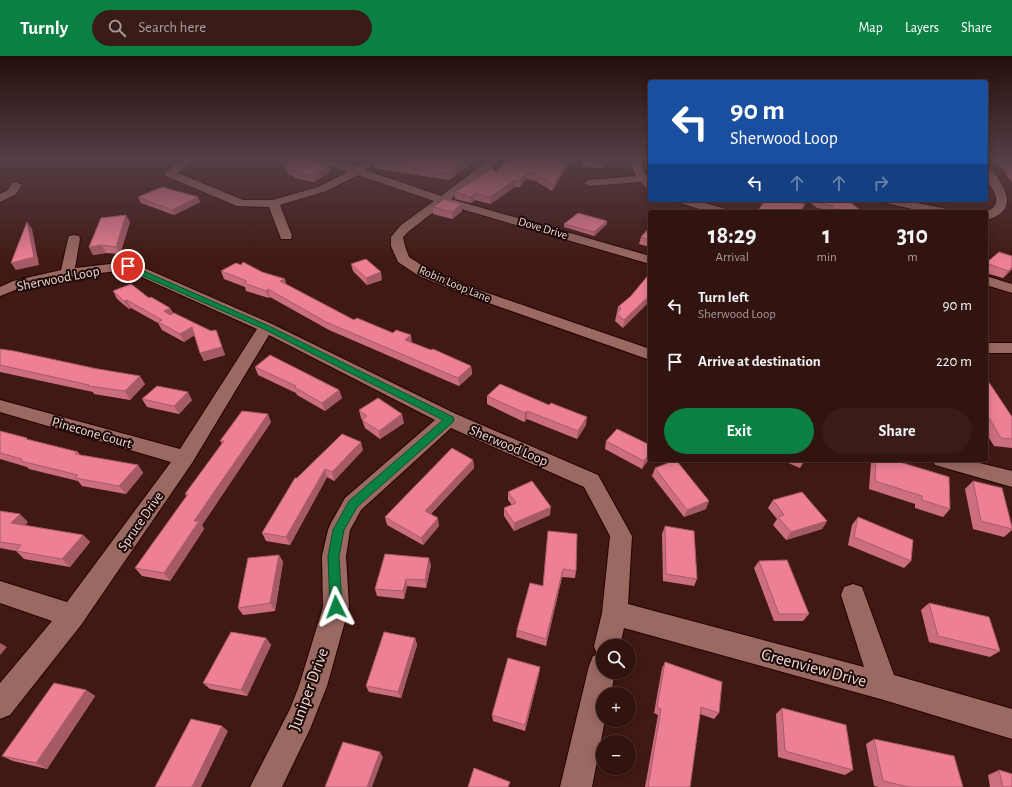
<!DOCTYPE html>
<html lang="en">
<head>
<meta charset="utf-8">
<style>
  body { margin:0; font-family:"Alegreya Sans",sans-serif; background:#391c18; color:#f1f3f6; height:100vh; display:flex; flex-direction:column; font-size:15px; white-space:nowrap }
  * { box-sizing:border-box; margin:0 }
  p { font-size:13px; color:#a89e9e }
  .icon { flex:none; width:22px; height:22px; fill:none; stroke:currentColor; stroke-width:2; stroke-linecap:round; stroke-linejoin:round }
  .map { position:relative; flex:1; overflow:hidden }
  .side { position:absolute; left:648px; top:154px; width:340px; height:252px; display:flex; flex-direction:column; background:#31130f; border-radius:4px; box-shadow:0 2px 10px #0003,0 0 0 1px #4c322f }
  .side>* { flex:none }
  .banner { position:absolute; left:648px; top:24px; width:340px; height:122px; border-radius:4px; box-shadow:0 2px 10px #0003,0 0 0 1px #4c322f; background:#1a4fa0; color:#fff; overflow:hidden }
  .tools { position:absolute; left:596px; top:583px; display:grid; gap:8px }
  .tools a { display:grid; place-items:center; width:40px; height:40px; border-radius:50%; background:#31130f; box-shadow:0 2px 10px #0003,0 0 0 1px #4c322f; font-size:20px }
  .pin { position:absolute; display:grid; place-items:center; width:34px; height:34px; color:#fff; margin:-17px; border:2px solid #fff; border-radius:50%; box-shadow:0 1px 4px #0007 }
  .me { position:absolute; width:44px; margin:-22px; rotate:357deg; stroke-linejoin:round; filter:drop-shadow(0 0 3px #0008) }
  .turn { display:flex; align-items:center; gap:14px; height:84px; padding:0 16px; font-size:18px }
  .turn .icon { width:52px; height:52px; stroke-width:2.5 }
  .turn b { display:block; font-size:28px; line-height:34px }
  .lanes { display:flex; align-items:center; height:38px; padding:0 16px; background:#0003; justify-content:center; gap:20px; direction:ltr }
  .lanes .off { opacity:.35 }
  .eta { display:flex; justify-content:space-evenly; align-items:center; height:68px; text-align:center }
  .eta b { font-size:24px; font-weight:700; line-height:28px }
  .cta { display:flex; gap:8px; margin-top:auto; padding:8px 16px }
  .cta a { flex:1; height:46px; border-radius:24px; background:#0b8043; color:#fff; font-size:16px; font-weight:700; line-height:46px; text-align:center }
  .cta a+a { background:#391c18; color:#f1f3f6 }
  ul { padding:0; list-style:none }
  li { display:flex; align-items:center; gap:12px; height:56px; padding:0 16px }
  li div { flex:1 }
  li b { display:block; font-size:15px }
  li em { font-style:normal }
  header { display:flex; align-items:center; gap:24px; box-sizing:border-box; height:56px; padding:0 20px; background:#0b8043; color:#fff }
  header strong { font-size:19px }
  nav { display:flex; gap:22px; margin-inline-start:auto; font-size:14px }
  .search { width:280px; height:36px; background:#391c18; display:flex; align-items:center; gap:10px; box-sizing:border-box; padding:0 14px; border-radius:22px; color:#a89e9e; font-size:15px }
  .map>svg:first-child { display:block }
</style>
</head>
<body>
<header>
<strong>Turnly</strong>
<div class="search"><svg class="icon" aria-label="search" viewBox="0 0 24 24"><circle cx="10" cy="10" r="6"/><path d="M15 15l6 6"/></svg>Search here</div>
<nav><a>Map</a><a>Layers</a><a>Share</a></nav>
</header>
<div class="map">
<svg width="1012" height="731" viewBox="0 0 1012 731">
  <rect width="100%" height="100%" fill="#411914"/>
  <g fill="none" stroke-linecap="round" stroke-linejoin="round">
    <!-- minor casing -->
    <g stroke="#260201" stroke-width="2">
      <path id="minor" d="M183,103H195L178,117L243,144H273L318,131L348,116L317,105L316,103H331L356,111L368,103H380L365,114L441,140L490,103H502L451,143L650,200V208L444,148L409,175L403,181L405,190L409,201L429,214L476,233L650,293V304L466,239L419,220L398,206L391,190V181L401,169L434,145L358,119L326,135L280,149L292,180L291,183H281L280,180L269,151L237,150L166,120L165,118L166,116Z
        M631,103H641L644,116L650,123V133L646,132L641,126L589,130L584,127L589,124L636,120L634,117Z
        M986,112C992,113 996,119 999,124C1012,144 1010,158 986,164V156L994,151C1001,139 990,132 986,122C985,119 986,114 986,112Z
        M16,126L22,129L16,138L0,146V138L8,134L12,127Z
        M675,144H694L726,153L728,156H709L677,146Z
        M879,144H902L947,153L949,156H926L881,146Z
        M74,179L79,180L80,183L75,212L128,206L133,207L272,268L456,358L598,419L632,480L628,548L864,611L841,539L844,531L853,528L862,531L894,619L1012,653V683L884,644L624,572L620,590H603V616H615L611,638H603V664H605L592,731H560L589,610L593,600L597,599L594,590L602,557L610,480L584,431L451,372L361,454L350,474L346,500L349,551L327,630L310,673L282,731H250L290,653L299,630L323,551L322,500L328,474L331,467L345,442L435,364L269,279L192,407L81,569L10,659L0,663V627L52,565L0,547V525L67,546L171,406L0,356V344L180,393L257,273L126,214L67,221L23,231L0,240V231L13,225L61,214L68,183L69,180Z
        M986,220L1012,228V237L986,229Z
        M986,287H1012V297H986Z
        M932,404H967L1012,415V431L935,409Z"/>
    </g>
    <!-- minor -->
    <use href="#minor" fill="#9a6962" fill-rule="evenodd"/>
  </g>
  <!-- wall -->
  <path fill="#cc6e80" d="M279,103H320L322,108L329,110L330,116L314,126L294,122V120L289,119L288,116Z
    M377,103H476L449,124L374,112L373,106Z
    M572,103L552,135L536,125L526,123L520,131H515L490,148L475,144L471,147L455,143V136L496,116Z
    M583,103H605L604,112L582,111Z
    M646,103H650V116L646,113Z
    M993,103H1012V126L1006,119L1007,117Z
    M138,141H198L200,146L174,159L141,147Z
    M807,144H847L863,156H831V155L817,152Z
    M433,151L462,155L452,163L433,158Z
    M759,153L802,156H758Z
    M130,166L120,198L106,197L93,199L89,191Z
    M564,168H607L594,180L564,171Z
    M650,171V191L639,188L641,181Z
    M986,207L1012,213L1003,222L986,217Z
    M351,208L382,224L367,229L353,215Z
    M221,215L287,229L354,264L471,310L472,318L459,330L329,274L270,241L269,242L246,235L245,231L224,223Z
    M113,235L149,242L170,252L173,257L211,275L216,274L225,299L204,305L200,297L194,279L184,286L162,274L158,267L131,252L129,253L117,243Z
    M631,240L623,272L615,265L618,251Z
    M0,293L93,313L145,328L130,344L94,338L93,336L0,316Z
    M255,311L339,334L342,342L325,355L297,339L296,337L258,319Z
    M986,322L1012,361V392L994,390L986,377Z
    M487,340L586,369L577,383L527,363L524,366L487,348Z
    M142,343L192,344L179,358L147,351Z
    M359,354L404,367L380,383L365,372L362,364L361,362Z
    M271,366L202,469L204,473L170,525L142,520L135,512L187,441L185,438L222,387L220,385Z
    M0,375L29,384L78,396L80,399L138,409L143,417L126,438L82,430L78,425L29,413L27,411L0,403Z
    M606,385L650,389L642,413L605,393Z
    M363,394L334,425L327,421L290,489L266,485L262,477L297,422Z
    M473,404L474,412L431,458L439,470L423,489L387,469L385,461Z
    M787,404H805L800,412L786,406Z
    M873,404H893L950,453L943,461L915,452V448L869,433L871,407Z
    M655,412L706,453L684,461L652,420Z
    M973,425L1012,471V474L1004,481L973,473L965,433Z
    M508,436L550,459L514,475L504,460V452L512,449L508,444Z
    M773,444L827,465L822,473L786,484L773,469L777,463L768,452Z
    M0,455L28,466L25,469L83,479L90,486L70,511L24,503L16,495L0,492Z
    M858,461L911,505L904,512L848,489L852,469Z
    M665,470L697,523L694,530L663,525L662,478Z
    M548,475L576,515L575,522L562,521L546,590L516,581L517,574L543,530Z
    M279,499L283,506L275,555L243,559L238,552Z
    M759,505L809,558L803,565H774L754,512Z
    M431,509L426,532L407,530L404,543L377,540L375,533Z
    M929,547L1000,595L990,601L929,586L921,554Z
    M266,582L271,589L247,640L210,633L203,627Z
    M415,582L417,589L401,642L369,636L366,630Z
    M665,606L719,657L714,663L700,658L690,731H645L658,659L654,657L662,612Z
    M540,611L539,618L525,675L493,665L492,659Z
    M86,634L95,640L47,713L13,705L2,700Z
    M782,652L853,714L845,719L778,701L776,658Z
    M874,683L963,731H879L874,730L866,688Z
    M999,714L1012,731H990L988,719Z"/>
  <!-- shaded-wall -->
  <path fill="#a65a68" d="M318,103H320L322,108L313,105Z
    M468,103H476L449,124L448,118Z
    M569,103H572L552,135L553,129Z
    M329,110L330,116L314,126L312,120Z
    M526,117V123L520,131V125Z
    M515,124V131L490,148V141Z
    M475,137V144L471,147V141Z
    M198,141L200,146L174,159L172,154Z
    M462,148V155L452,163V156Z
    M126,159L130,166L120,198L116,191Z
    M607,165V168L594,180V176Z
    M27,166L32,173L39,209L16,214L11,207Z
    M102,189L106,197L93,199L89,191Z
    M1012,211V213L1003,222L1008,215Z
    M381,216L382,224L367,229L366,222Z
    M285,223L287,230L280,225Z
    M268,233L270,241L269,242L266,235Z
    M650,239V245L623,272L624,264Z
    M127,244L131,252L129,253L124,245Z
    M170,252L174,260L168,263L164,255Z
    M192,271L195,279L184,286L180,278Z
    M216,274L225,299L204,305L200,297Z
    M411,279L412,287L405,284Z
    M471,310L472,318L459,330L458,322Z
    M140,320L145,328L130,344L125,335Z
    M339,334L342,342L325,355L322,347Z
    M188,336L192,344L179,358L174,350Z
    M527,355V363L524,366L525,357Z
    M268,358L271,366L202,469L204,473L170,525L164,517L194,465Z
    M402,358L404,367L380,383L379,375Z
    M587,361L586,369L577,383L578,375Z
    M361,386L363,394L334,425L332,416Z
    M650,397V402L642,413L644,405Z
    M473,404L474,412L426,462L425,455Z
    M138,409L143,417L126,438L119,430Z
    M325,413L327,421L290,489L286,481Z
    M709,445L706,453L684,461L687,454Z
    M551,451L550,459L514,475V467Z
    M20,458L28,466L20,475L11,467Z
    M438,462L439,470L423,489L421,482Z
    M827,465L822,473L786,484L791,476Z
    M83,479L90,486L70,511L62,503Z
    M279,499L283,506L275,555L270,547Z
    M429,502L431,509L426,532L425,524Z
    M563,513L562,521L546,590V583Z
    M406,523L407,530L404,543L403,535Z
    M266,582L271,589L247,640L241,634Z
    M415,582L417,589L401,642L398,636Z
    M0,587L7,591L0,599Z
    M540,611L539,618L525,675V669Z
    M86,634L95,640L47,713L36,707Z
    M222,670L228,675L201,731H192Z
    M380,696L383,701L372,731H367Z"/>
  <!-- building -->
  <path fill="#ed8095" stroke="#a65a68" d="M282,103H318L313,105L329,110L312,120L293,116L295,115L287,113L290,111H287Z
    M377,103H468L448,118L373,106Z
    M508,103H569L553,129L537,118L526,117L520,125L515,124L490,141L475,137L471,141L455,136L492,112L496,116Z
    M583,103H605L604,106L583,104Z
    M646,103H650V110L646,107Z
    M1002,103H1012V113Z
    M162,131L198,141L172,154L138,141Z
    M444,143L462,148L452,156L433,151Z
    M765,144H784L805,148L800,156H771L759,153Z
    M816,144H847L863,156H859L845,153L844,156H832L833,150L819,147Z
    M578,157L607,165L594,176L564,168Z
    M126,159L116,191L102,189L89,191L101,162Z
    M27,166L34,201L11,207Z
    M650,171V184L641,181Z
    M999,196L1012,200V211L1008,215L986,207Z
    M366,203L381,216L366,222L351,208Z
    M243,206L262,216L285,223L280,225L354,264L357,262L393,277L396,274L411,279L405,284L431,294L433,293L471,310L458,322L326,266L268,233L266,235L244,227L247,225L221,215L236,207L241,209Z
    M650,217V239L624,264L617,258L621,252L618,251L631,240Z
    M131,228L149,242L151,241L170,252L164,255L170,259L174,257L211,275L216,274L222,291L200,297L192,271L180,278L158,266L162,264L127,244L124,245L113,235Z
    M0,293L14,295L93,312H92L140,320L125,335L88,330L89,329L0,309Z
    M270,299L339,334L322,347L294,331L296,330L255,311Z
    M986,322L1012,361V383L1001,382L986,357Z
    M500,328L549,349L551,347L587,361L578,375L527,355L525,357L487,340Z
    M157,330L188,336L174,350L142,343Z
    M378,342L402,358L379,375L362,364L367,360L359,354Z
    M242,355L268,358L194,465H199L164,517L135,512L188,438H185L224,385H220Z
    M617,373L650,389V397L644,405L606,385Z
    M0,375L27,382L26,383L78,396L75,398L138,409L119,430L75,422L78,419L21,405L22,403L0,397Z
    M342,378L361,386L332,416L325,413L286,481L262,477L295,422H297Z
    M452,392L473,404L425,455L438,462L421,482L385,461Z
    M676,404L709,445L687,454L655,412Z
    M876,404H893L949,421L950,453L922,444V440L875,425Z
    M532,425L551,451L514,467L504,452L516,447L508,436Z
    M973,425L1002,432L1012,471V473L981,465Z
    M802,436L827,465L791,476L778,461L784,459L773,444Z
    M0,455L20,458L11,467L83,479L62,503L16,495L21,489L0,486Z
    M858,461L913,484L911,505L854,481Z
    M665,470L694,475L697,523L666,518Z
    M548,475L577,478L576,515L563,513L546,583L517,574L530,527L543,530Z
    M385,498L429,502L425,524L406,523L403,535L375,533Z
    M279,499L270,547L238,552L248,502Z
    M787,504L809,558H779L759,505Z
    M929,547L989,561L1000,595L938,580Z
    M231,576L266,582L241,634L203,627Z
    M384,576L415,582L398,636L366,630Z
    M508,602L540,611L525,669L492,659Z
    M665,606L722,626L719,657L701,651L690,731H648L661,653L657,651Z
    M54,627L86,634L36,707L2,700Z
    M782,652L846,669L853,714L785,695Z
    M191,663L222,670L192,731H155Z
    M874,683L954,700L963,731H909L883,725Z
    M343,686L380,696L367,731H325Z
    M474,712L510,726L508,731H468Z
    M999,714L1012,718V731H1003Z"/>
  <!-- sky -->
  <linearGradient id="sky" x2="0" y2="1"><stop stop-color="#240e0b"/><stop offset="0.5" stop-color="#543e45"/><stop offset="1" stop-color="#543e45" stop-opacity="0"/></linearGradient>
  <rect width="1012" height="205" fill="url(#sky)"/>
  <!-- route -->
  <path fill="#0b8043" stroke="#07532c" d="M125,209H130L269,270L453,361L454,363L453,366L357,451L344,474L339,500L342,551L340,555L336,557L332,555L330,551L328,500L333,474L349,445L443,364L264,273L125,212Z"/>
  <g text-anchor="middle" stroke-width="4" stroke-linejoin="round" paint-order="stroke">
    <!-- far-street labels -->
    <g font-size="12" fill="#f2d6d1" stroke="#1c0a08">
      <text transform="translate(543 172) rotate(17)" y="4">Dove Drive</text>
      <text transform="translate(455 228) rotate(23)" y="4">Robin Loop Lane</text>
    </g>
    <!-- street labels -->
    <g font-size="14" fill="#f2d6d1" stroke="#1c0a08">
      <text transform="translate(58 222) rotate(-11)" y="5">Sherwood Loop</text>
      <text transform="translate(92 376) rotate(16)" y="5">Pinecone Court</text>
      <text transform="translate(509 389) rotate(23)" y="5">Sherwood Loop</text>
      <text transform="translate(140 465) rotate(-55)" y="5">Spruce Drive</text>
    </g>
    <!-- near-street labels -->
    <g font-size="17" fill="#f2d6d1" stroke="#1c0a08">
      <text transform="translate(814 611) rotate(15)" y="6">Greenview Drive</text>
      <text transform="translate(308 633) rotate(-70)" y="6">Juniper Drive</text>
    </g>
  </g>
</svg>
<div class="tools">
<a><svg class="icon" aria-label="search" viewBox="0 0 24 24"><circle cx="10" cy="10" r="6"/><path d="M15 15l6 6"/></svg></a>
<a>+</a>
<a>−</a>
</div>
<div class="pin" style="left:128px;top:210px;background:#d93025"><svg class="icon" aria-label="arrive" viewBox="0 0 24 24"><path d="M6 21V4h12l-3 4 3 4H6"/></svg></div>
<svg class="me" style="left:336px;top:551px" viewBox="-20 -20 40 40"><path d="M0-17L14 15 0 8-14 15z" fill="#0b8043" stroke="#fff" stroke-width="4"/></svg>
<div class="banner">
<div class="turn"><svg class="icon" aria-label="left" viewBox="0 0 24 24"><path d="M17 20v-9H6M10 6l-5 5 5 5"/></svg><div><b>90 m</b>Sherwood Loop</div></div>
<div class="lanes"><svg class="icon" aria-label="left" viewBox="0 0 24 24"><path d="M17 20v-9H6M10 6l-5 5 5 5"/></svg><svg class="icon off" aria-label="ahead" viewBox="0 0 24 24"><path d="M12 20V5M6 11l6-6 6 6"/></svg><svg class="icon off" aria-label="ahead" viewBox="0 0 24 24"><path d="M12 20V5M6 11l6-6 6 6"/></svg><svg class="icon off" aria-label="right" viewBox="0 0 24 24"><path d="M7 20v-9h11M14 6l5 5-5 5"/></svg></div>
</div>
<section class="side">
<div class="eta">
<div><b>18:29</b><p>Arrival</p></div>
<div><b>1</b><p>min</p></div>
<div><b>310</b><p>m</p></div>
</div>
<ul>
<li><svg class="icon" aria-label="left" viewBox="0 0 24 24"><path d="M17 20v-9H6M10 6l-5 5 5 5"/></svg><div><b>Turn left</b><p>Sherwood Loop</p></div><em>90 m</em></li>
<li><svg class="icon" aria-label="arrive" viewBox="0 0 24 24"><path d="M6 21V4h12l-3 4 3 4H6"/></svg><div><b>Arrive at destination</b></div><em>220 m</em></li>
</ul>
<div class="cta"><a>Exit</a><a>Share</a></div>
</section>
</div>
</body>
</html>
